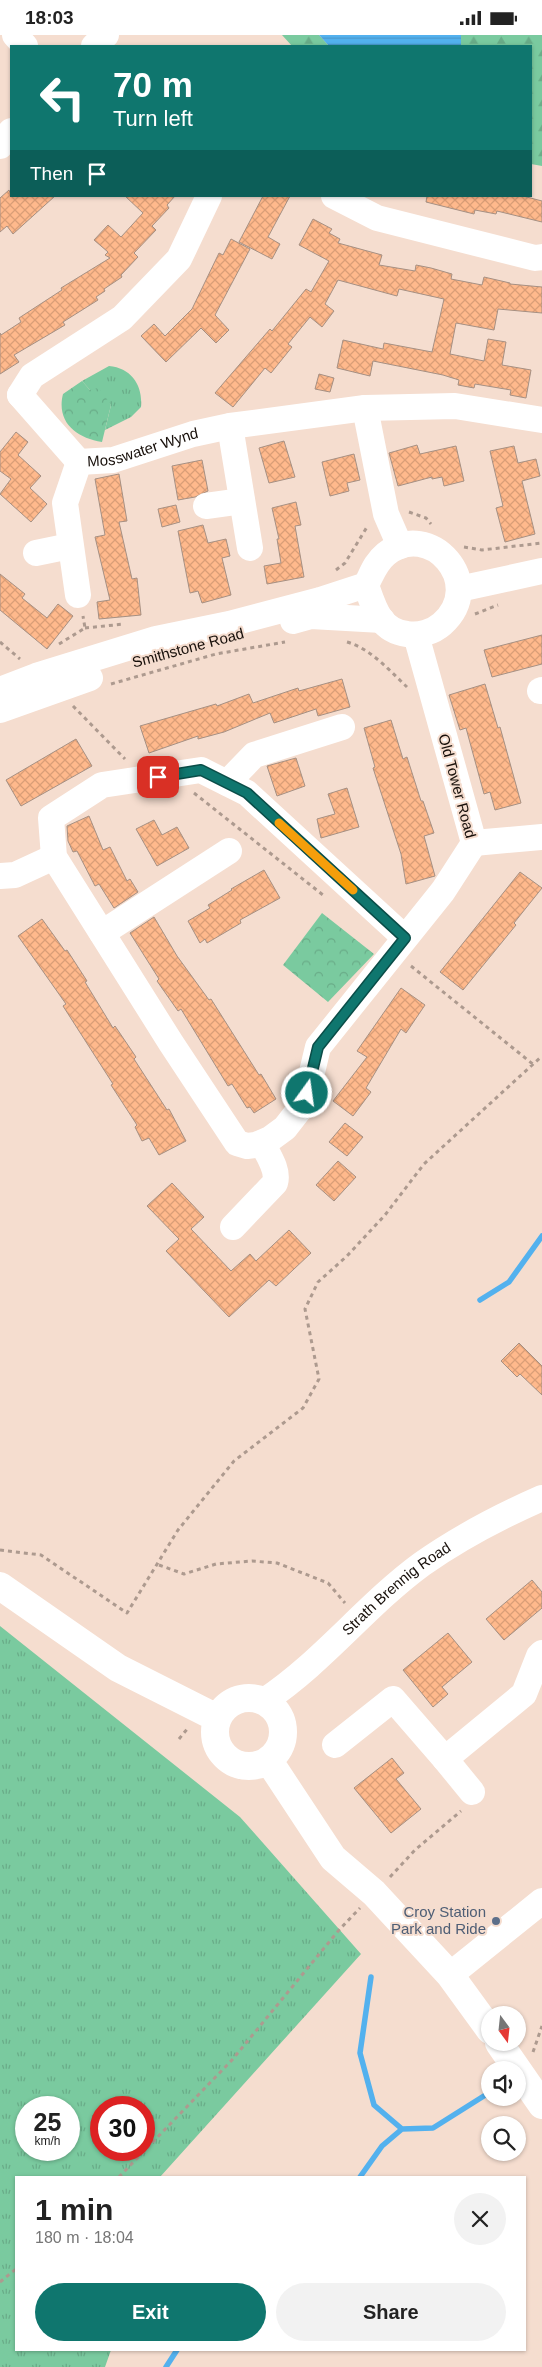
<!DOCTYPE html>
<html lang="en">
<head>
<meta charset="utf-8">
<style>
  body { margin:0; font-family:Helvetica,sans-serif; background:#f2f2f2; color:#222; height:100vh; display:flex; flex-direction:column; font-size:19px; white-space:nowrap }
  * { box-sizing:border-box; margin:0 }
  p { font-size:16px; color:#767676 }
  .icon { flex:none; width:28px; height:28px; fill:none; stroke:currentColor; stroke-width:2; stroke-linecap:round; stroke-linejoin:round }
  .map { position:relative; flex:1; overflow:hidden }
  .sheet { position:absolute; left:15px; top:2141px; width:511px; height:175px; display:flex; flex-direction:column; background:#fff; border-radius:0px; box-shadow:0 1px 4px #0004 }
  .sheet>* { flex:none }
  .banner { position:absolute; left:10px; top:10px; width:522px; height:152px; border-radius:0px; box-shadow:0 1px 4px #0004; background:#0f766e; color:#fff; overflow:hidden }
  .needle { width:32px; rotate:165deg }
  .fabs { position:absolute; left:481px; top:1971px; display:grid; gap:10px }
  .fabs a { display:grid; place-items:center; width:45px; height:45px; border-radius:50%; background:#fff; box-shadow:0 1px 4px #0004; font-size:25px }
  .speed { position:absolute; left:15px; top:2061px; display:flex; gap:10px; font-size:25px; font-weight:700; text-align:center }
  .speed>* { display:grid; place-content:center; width:65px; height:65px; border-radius:50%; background:#fff; box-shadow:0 1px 4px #0004; line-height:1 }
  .speed small { font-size:12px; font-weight:400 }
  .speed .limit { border:8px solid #d22; background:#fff; color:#111 }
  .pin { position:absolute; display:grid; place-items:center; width:42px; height:42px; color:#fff; margin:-21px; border-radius:10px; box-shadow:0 2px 8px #0006 }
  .me { position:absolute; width:55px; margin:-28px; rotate:14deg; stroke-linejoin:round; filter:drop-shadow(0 0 4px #0008) }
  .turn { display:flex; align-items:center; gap:18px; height:105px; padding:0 20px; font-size:22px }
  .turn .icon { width:65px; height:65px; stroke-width:2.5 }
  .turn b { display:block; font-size:35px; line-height:42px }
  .then { display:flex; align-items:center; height:48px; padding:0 20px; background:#0003; gap:10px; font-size:19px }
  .round { display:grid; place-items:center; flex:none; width:52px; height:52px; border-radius:26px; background:#f2f2f2 }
  .overview { display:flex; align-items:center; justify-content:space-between; height:85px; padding:0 20px }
  h1 { font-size:30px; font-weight:800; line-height:38px }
  .cta { display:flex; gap:10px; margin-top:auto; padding:10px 20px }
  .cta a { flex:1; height:58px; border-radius:30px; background:#0f766e; color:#fff; font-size:20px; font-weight:800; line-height:58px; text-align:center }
  .cta a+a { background:#f2f2f2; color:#222 }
  .status { display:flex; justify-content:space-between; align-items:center; height:35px; padding:0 25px; background:#fff; direction:ltr }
  .status svg { height:14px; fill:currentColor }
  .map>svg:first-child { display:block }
</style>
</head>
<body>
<div class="status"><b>18:03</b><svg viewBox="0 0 49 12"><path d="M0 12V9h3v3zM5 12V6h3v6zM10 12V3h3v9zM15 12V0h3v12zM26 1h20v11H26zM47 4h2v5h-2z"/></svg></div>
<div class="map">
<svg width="542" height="2332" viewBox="0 0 542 2332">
  <defs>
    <pattern id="grass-tufts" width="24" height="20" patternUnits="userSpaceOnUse" patternTransform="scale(1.25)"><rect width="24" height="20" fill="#7aca9f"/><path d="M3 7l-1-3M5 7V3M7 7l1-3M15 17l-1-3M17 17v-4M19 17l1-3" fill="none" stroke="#69ac88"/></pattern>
    <pattern id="forest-firs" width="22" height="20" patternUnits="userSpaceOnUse" patternTransform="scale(1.25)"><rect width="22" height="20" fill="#7aca9f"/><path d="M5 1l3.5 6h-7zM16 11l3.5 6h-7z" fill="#69ac88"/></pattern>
    <pattern id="park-crowns" width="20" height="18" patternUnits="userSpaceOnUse" patternTransform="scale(1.25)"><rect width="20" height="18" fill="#7aca9f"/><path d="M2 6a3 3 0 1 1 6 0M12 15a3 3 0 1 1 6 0" fill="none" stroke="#69ac88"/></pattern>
    <pattern id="water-rules" width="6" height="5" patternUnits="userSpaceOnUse" patternTransform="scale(1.25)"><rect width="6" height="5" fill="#53b1ee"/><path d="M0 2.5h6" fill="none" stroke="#4897cb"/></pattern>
    <pattern id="building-cross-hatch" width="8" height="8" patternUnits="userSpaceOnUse" patternTransform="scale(1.25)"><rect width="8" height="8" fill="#ffb98c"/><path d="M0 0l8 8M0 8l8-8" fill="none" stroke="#da9e77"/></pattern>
  </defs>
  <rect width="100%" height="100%" fill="#f5ddcf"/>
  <!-- grass -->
  <path fill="url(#grass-tufts)" fill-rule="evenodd" d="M109,331C132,333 143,351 141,372L131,382L105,395L111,370L90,355L82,346Z
    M0,1591L240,1782L361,1919L160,2142H16V2315H111L105,2332H0ZM26,2072H69V2115H26ZM101,2072H144V2115H101Z"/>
  <!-- forest -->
  <path fill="url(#forest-firs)" d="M282,0H319L329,11H292Z
    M461,0H542V131L531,129V11H461Z"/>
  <!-- park -->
  <path fill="url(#park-crowns)" d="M82,346L90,355L99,353L111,370L102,407C76,403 56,387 63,359Z
    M322,878L374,919L328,967L283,930Z"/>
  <!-- water -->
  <path fill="url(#water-rules)" d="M319,0H461V11H329Z"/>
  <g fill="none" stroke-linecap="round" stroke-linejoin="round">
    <!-- stream -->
    <path stroke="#53b1ee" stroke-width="5.5" d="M480,1265L509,1247L542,1201
      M371,1942L360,2018L374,2070L402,2094
      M360,2142L382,2111L402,2094L433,2093L487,2059
      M166,2332L177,2315"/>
  </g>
  <!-- building -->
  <path fill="url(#building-cross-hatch)" stroke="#a69083" d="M9,155L11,161H55L13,199L7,191L0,197V163Z
    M125,161H175L167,170L169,173L152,191L156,195L134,218L138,222L121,240L122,242L104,254L105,256L96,262L98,265L63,287L65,290L14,320L19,327L0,339V298L1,300L21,287L19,283L62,255L61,253L110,223L105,220L108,217L94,205L108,190L121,202L143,178Z
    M263,161H290L268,202L280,209L272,224L239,207Z
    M427,161H523L542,166V187L497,176L496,179L475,175L474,179L426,167Z
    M313,184L332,194L329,198L340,204L338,208L382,220L379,230L415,236L416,230L431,233L452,239L451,244L482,250L484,242L510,248V249L542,252V278L498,274L494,295L456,288L450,319L484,326L488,304L506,307L502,330L531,335L526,363L510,360L511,355L475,349L474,353L458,350L459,345L443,340L373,326L370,341L337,333L343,305L383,314L384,308L432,317L444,264L399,254L397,261L338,245L325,269L334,276L322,292L310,282L288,309L292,312L271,338L265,333L233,372L215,358L270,294L272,296L306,254L311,257L329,226L299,210Z
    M231,204L250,214L215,280L229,295L216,308L201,293L166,327L141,301L154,289L165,301L192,274L219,218L223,220Z
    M319,339L334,343L330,357L315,354Z
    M16,397L28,407L18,420L41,441L30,453L47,469L31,487L0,459L11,444L0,436V417Z
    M284,406L295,442L269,448L259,413Z
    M417,410L420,419L456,411L464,446L444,451L442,442L432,444V442L398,451L389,418Z
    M514,411L518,428L536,424L540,441L522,446L535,499L505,507L496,473L503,471L490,416Z
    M354,419L360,445L347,448L349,456L330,461L322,427Z
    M202,425L208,456L195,462L178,465L172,431Z
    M119,439L127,486L119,487L132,544L137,543L141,580L99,584L97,567L110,565L95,502L105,500L95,444Z
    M296,467L301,490L295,491L304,542L267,549L264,531L281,528L277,504H279L272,473Z
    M176,470L180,487L162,492L158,474Z
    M203,490L208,508L226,504L230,521L222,523L231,560L202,568L198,556L190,558L178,496Z
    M0,539L25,559L22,563L47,583L58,569L73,581L47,614L0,575Z
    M542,600V629L492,642L484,615Z
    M342,644L350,672L318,681L316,674L274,688L270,678L224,697L198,704V701L149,718L140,691L216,669L217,671L249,659L253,668L298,653L299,656Z
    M485,649L498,693L500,692L521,768L495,775L490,757L484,759L466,693L460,695L449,660Z
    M391,685L403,724L407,722L421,766H423L434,798L424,801L435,841L406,849L401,819L373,733L375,732L364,693Z
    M76,704L92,731L21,771L6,745Z
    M296,723L305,751L277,761L267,731Z
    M347,753L359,792L321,803L317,784L335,779L328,759Z
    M89,781L103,815L110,812L127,846L130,844L138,857L114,873L99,849L95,851L77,816L73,817L68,806L67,791Z
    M154,785L162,800L177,792L189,813L157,831L136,794Z
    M264,835L280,863L240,885L241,888L207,908L205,904L200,908L188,886L210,873L208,870L232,855L231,854Z
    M520,837L542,853L514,888L516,890L463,955L440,937Z
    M154,882L177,921L209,965L211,964L259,1040L261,1039L276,1064L254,1078L250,1072L247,1073L232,1049L228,1051L181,974L178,976L157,946L159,944L130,898Z
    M42,884L65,916L67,915L87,946L85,947L113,993L115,991L136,1022L134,1024L167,1075L169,1074L186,1106L159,1120L149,1103L142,1106L135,1092L137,1090L111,1050L113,1049L63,971L66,969L18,901Z
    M401,953L425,970L406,998L401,994L366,1053L371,1057L353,1081L333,1066L367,1022L357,1016Z
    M345,1088L363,1102L347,1121L329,1107Z
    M338,1126L356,1142L334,1166L316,1150Z
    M172,1148L204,1182L191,1194L231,1236L250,1219L256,1226L289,1195L311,1218L276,1251L269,1245L229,1282L166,1216L179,1204L147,1171Z
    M519,1308L542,1331V1360L520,1339L517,1342L501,1326Z
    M532,1545L542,1557V1573L504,1605L486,1584Z
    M448,1598L472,1627L442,1652L448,1659L433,1672L403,1635Z
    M392,1723L404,1738L396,1744L421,1774L391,1798L354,1753Z"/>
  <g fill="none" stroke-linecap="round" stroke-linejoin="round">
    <!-- path -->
    <path stroke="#ad9a8f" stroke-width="3" stroke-dasharray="4 4" stroke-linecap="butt" d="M409,477L426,483L431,489
      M464,512L482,515L542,508
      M336,535L345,528L367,492
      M475,579L498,570
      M85,593L124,589
      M0,607L20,624
      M347,607C371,614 389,635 407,652
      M59,609L85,593L83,581
      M111,649L216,619L285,607
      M73,671L125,724
      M194,758L323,860
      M411,931L534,1030
      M0,1515L41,1520L127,1578L178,1495L234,1426L303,1373L319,1344L305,1274L318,1247L347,1221L385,1180L424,1129L542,1021
      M159,1530L184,1539L216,1529L252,1526L277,1528L328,1548L345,1568
      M179,1704L188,1693
      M390,1842L415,1815L461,1776
      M533,2017L542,1991
      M119,2142L232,2025L339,1895L360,1873
      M0,2247L16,2234"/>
    <!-- minor -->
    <g stroke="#fff" stroke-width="26">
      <path d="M15,0L25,11"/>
      <path d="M94,11L106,0"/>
      <path d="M0,111L11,96"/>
      <path d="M334,161L377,183L535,223L542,222"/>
      <path id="s1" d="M20,360L79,427L113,425L193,399L230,391L365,373L455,371L542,385"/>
      <path d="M20,360L32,341L122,283L179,224L209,161"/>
      <path d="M365,373L386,479L400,511"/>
      <path d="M230,391L250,513"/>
      <path d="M206,471L242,466"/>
      <path d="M36,518L70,511"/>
      <path d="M459,554L542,536"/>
      <path d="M78,560L65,468L79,427"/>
      <path d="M293,586L311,581L382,585"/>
      <path d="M0,655L36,641L156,604L229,589L320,565L366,550C372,539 375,528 386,519C429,483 488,548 442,589C433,597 419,601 407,599C380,596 374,573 366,550"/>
      <path d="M540,656L542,655"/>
      <path d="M0,675L90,643"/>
      <path d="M227,748L254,720L342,692"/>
      <path d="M474,808L542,802"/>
      <path d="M0,841L15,840L54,822"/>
      <path d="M102,898L229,816"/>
      <path d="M405,903L247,758L201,735L102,750L51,783L54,822L171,1008L237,1108L247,1111L256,1110L270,1104L285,1093L299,1075L307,1058L318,1012L443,856L474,808L416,600"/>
      <path d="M233,1192L275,1148C279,1135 268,1120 262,1108"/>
      <path id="s2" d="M264,1666C323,1627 366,1570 422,1529C459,1503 501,1481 542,1463"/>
      <path d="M335,1710L393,1664L445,1724L524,1659L539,1621L542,1618"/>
      <path d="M445,1724L472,1757"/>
      <path d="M450,1940L542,1866"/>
    </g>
    <!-- major -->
    <path stroke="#fff" stroke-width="28" d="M0,1551L118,1633L217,1683
      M215 1697a34 34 0 1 1 68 0a34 34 0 1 1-68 0Z
      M269,1726L333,1823L374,1858L450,1940L490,1995
      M499,2008L542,2070"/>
  </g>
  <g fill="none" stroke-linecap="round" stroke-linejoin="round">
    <!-- route casing -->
    <g stroke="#0a4d48" stroke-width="12">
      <path id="route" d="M158,742L201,735L247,758L405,903L318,1012L307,1058"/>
    </g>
    <!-- route -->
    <use href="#route" stroke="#0f766e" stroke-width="9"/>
    <!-- slow -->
    <path stroke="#f59e0b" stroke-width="9" d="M279,788L353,855"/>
  </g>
  <!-- markers -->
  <circle fill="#5c6f8a" stroke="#f5ddcf" stroke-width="2" cx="496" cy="1886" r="5"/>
  <g text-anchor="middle" stroke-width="4" stroke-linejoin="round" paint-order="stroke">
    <!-- street labels -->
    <g font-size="15" fill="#170f0a" stroke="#f5ddcf">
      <text dy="5" stroke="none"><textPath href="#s1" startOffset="155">Mosswater Wynd</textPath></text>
      <text transform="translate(188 613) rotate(-15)" y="5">Smithstone Road</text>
      <text transform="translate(457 751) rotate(75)" y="5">Old Tower Road</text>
      <text dy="5" stroke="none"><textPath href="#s2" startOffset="174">Strath Brennig Road</textPath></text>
    </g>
    <!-- service labels -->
    <g font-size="15" fill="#4e5e75" stroke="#f5ddcf" text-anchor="end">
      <text x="486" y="1882">Croy Station<tspan x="486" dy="17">Park and Ride</tspan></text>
    </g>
  </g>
</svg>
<div class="fabs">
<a><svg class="needle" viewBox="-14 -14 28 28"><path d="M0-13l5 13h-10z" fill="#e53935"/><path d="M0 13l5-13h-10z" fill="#767676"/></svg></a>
<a><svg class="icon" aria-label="sound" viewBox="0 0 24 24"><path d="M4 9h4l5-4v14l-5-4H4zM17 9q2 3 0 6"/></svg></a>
<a><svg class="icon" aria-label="search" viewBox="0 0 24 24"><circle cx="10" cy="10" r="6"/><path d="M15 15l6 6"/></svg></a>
</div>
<div class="speed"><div>25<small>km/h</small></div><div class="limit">30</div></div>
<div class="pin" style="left:158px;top:742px;background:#d93025"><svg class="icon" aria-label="arrive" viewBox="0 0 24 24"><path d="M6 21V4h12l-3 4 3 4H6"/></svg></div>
<svg class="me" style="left:307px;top:1058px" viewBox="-20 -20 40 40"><circle r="17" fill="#0f766e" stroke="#fff" stroke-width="3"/><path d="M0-11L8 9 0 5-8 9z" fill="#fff"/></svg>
<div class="banner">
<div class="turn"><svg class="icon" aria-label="left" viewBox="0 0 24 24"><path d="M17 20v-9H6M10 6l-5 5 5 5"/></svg><div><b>70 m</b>Turn left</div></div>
<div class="then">Then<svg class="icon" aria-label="arrive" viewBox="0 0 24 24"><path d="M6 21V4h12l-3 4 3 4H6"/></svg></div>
</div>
<section class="sheet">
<div class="overview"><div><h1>1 min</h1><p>180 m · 18:04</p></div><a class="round"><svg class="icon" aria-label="close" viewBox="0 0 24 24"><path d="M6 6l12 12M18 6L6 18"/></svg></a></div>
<div class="cta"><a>Exit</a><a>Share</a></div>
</section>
</div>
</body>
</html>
